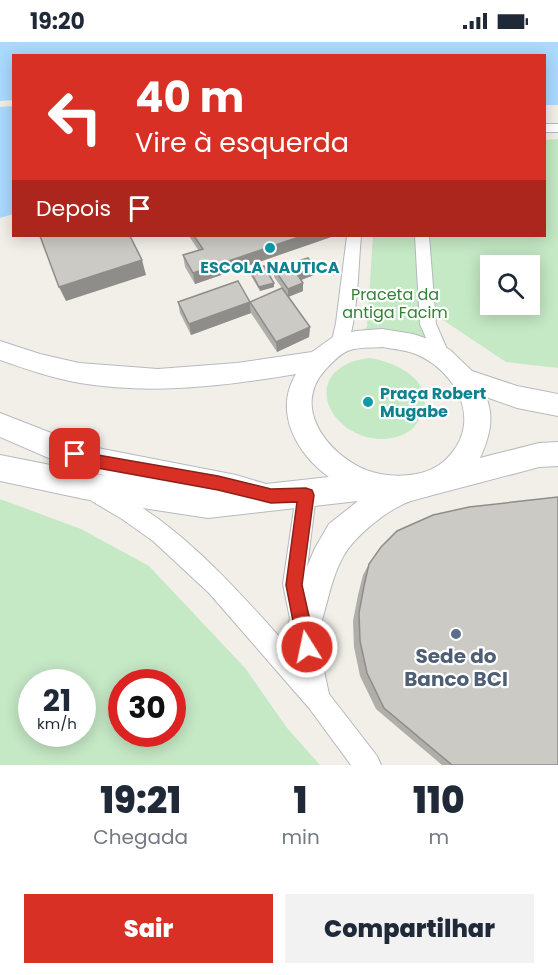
<!DOCTYPE html>
<html lang="pt">
<head>
<meta charset="utf-8">
<style>
  body { margin:0; font-family:Poppins,sans-serif; background:#f2f2f3; color:#1f2937; height:100vh; display:flex; flex-direction:column; font-size:22px; white-space:nowrap }
  * { box-sizing:border-box; margin:0 }
  p { font-size:20px; color:#747a83 }
  .icon { flex:none; width:33px; height:33px; fill:none; stroke:currentColor; stroke-width:2; stroke-linecap:round; stroke-linejoin:round }
  .map { position:relative; height:723px; overflow:hidden }
  .side { display:flex; flex-direction:column; background:#fff; flex:1 }
  .side>* { flex:none }
  .top-card { position:absolute; left:12px; top:12px; width:534px; height:183px; border-radius:0px; box-shadow:0 3px 15px #0003; background:#d93025; color:#fff; overflow:hidden }
  .tools { position:absolute; left:480px; top:213px; display:grid; gap:12px }
  .tools a { display:grid; place-items:center; width:60px; height:60px; border-radius:0px; background:#fff; box-shadow:0 3px 15px #0003; font-size:30px }
  .speed { position:absolute; left:18px; top:627px; display:flex; gap:12px; font-size:30px; font-weight:700; text-align:center }
  .speed>* { display:grid; place-content:center; width:78px; height:78px; border-radius:50%; background:#fff; box-shadow:0 3px 15px #0003; line-height:1 }
  .speed small { font-size:15px; font-weight:400 }
  .speed .limit { border:9px solid #d22; background:#fff; color:#111 }
  .pin { position:absolute; display:grid; place-items:center; width:51px; height:51px; color:#fff; margin:-26px; border-radius:12px; box-shadow:0 3px 9px #0006 }
  .me { position:absolute; width:66px; margin:-33px; rotate:350deg; stroke-linejoin:round; filter:drop-shadow(0 0 4px #0008) }
  .turn { display:flex; align-items:center; gap:21px; height:126px; padding:0 24px; font-size:27px }
  .turn .icon { width:78px; height:78px; stroke-width:2.5 }
  .turn b { display:block; font-size:42px; line-height:51px }
  .then { display:flex; align-items:center; height:57px; padding:0 24px; background:#0003; gap:12px; font-size:22px }
  .eta { display:flex; justify-content:space-evenly; align-items:center; height:102px; text-align:center }
  .eta b { font-size:36px; font-weight:800; line-height:42px }
  .button { display:flex; gap:12px; margin-top:auto; padding:12px 24px }
  .button a { flex:1; height:69px; border-radius:0px; background:#d93025; color:#fff; font-size:24px; font-weight:800; line-height:69px; text-align:center }
  .button a+a { background:#f2f2f3; color:#1f2937 }
  .status { display:flex; justify-content:space-between; align-items:center; height:42px; padding:0 30px; background:#fff; direction:ltr }
  .status svg { height:16px; fill:currentColor }
  .map>svg:first-child { display:block }
</style>
</head>
<body>
<div class="status"><b>19:20</b><svg viewBox="0 0 49 12"><path d="M0 12V9h3v3zM5 12V6h3v6zM10 12V3h3v9zM15 12V0h3v12zM26 1h20v11H26zM47 4h2v5h-2z"/></svg></div>
<div class="map">
<svg width="558" height="723" viewBox="0 0 558 723">
  <rect width="100%" height="100%" fill="#f1efe8"/>
  <!-- green -->
  <path fill="#c5e8c5" fill-rule="evenodd" d="M558,97V326L506,320L434,272L429,194H544L545,98ZM490,224H530V262H490Z
    M373,194H419L423,290L430,300L357,292L367,285Z
    M369,316C404,321 445,347 414,385C407,393 395,396 385,397C335,399 301,341 351,320C356,318 363,317 369,316Z
    M0,457L81,487L149,524L245,626L287,686L320,723H0ZM32,640H82V692H32ZM122,640H172V692H122Z"/>
  <!-- water -->
  <path fill="#aadaff" d="M0,0H558V63H545L544,14H14L13,58L0,59Z
    M13,64V172L0,176V65Z"/>
  <g fill="none" stroke-linecap="round" stroke-linejoin="round">
    <!-- street casing -->
    <g stroke="#b5b8bc" stroke-width="2">
      <path id="street" d="M544,82H558V90H544Z
        M347,194H361C358,223 358,283 345,308L339,310L333,308L331,303L336,281Z
        M415,194H429L436,282L450,314L448,319L442,321L436,319L420,282Z
        M97,442C174,472 244,555 298,616L283,542L296,453L299,446L306,444L313,446L316,453L305,542L329,652L377,714L381,723H351L309,666L209,551L153,499L122,477L90,458L87,451L90,444Z"/>
    </g>
    <!-- secondary casing -->
    <g stroke="#b6babf" stroke-width="2">
      <path id="secondary" d="M382,287L413,292L437,300L450,308L472,329L517,344L558,352V374L517,366L486,355C495,376 489,396 480,416L539,401L558,400V424L539,425C496,437 453,447 411,459C389,466 355,494 344,513C329,539 327,569 316,596L304,600L292,596L288,584L299,544L315,506L329,482L358,459L208,476L84,457L0,439V413L106,434L58,420L0,395V371L82,403L236,433L266,442L329,435C297,412 273,370 296,332C225,344 151,353 80,341C52,336 26,327 0,318V299L40,312L79,321L158,327L237,321L312,310L333,295L356,289ZM382,305C394,307 407,308 418,313C456,330 481,377 451,412C442,423 429,430 416,432C400,435 382,434 366,428C328,412 291,366 325,328C332,321 340,311 350,308C360,305 372,306 382,305Z"/>
    </g>
    <!-- street -->
    <use href="#street" fill="#fff" fill-rule="evenodd"/>
    <!-- secondary -->
    <use href="#secondary" fill="#fff" fill-rule="evenodd"/>
  </g>
  <!-- wall -->
  <path fill="#afaea9" d="M189,194H334L195,242L185,225L183,213L199,209Z
    M274,227L314,233L301,238L303,249L288,255L310,285L309,295L277,310L251,271L250,260L282,246L274,235Z
    M250,228L274,241V245L260,249L250,232Z
    M178,260L251,271L191,293L180,271Z
    M369,522L558,723H442L376,667L360,634L354,605L353,579L358,553L363,533Z"/>
  <!-- shaded-wall -->
  <path fill="#8f8d8a" d="M302,194H334L195,242L193,231Z
    M142,218L146,233L66,259L59,245Z
    M315,225L314,233L296,240L297,232Z
    M274,241V245L260,249L259,245Z
    M303,241V249L288,255V247Z
    M250,260L251,271L191,293L189,282Z
    M310,285L309,295L277,310L276,300Z"/>
  <!-- building -->
  <path fill="#cccac5" stroke="#8f8d8a" stroke-width="1.5" d="M40,194H130L142,218L59,245Z
    M194,194H302L193,231L183,213L203,207Z
    M308,216L315,225L297,232L303,241L288,247L274,227Z
    M264,224L274,241L259,245L250,228Z
    M238,239L250,260L189,282L178,260Z
    M282,246L310,285L276,300L250,260Z
    M558,455V723H452L384,666L367,631L360,599L359,571L364,544L369,522L381,505L397,489L433,473L469,465Z"/>
  <!-- route -->
  <path fill="#d93025" stroke="#8d1f18" stroke-width="1.5" d="M75,406L92,412L218,434L271,447L306,446L312,448L314,453L302,543L316,605L313,612L307,614L301,612L298,605L286,543L297,460L271,461L218,448L92,425L70,417L67,412L70,408Z"/>
  <!-- markers -->
  <g fill="#0f9aa8" stroke="#fff" stroke-width="2">
    <circle cx="270" cy="206" r="6"/>
    <circle cx="368" cy="360" r="6"/>
  </g>
  <circle fill="#5c6f8a" stroke="#fff" stroke-width="2" cx="456" cy="592" r="6"/>
  <g text-anchor="middle" stroke-width="4.5" stroke-linejoin="round" paint-order="stroke">
    <!-- culture labels -->
    <g font-size="16" font-weight="bold" fill="#0d838f" stroke="#fff">
      <text x="270" y="231">ESCOLA NAUTICA</text>
      <text x="380" y="357" text-anchor="start">Praça Robert<tspan x="380" dy="18">Mugabe</tspan></text>
    </g>
    <!-- park labels -->
    <g font-size="16" fill="#348238" stroke="#fff">
      <text x="395" y="258">Praceta da<tspan x="395" dy="18">antiga Facim</tspan></text>
    </g>
    <!-- near-service labels -->
    <g font-size="20" font-weight="bold" fill="#4e5e75" stroke="#fff">
      <text x="456" y="621">Sede do<tspan x="456" dy="23">Banco BCI</tspan></text>
    </g>
  </g>
</svg>
<div class="tools">
<a><svg class="icon" aria-label="search" viewBox="0 0 24 24"><circle cx="10" cy="10" r="6"/><path d="M15 15l6 6"/></svg></a>
</div>
<div class="speed"><div>21<small>km/h</small></div><div class="limit">30</div></div>
<div class="pin" style="left:75px;top:412px;background:#d93025"><svg class="icon" aria-label="arrive" viewBox="0 0 24 24"><path d="M6 21V4h12l-3 4 3 4H6"/></svg></div>
<svg class="me" style="left:307px;top:605px" viewBox="-20 -20 40 40"><circle r="17" fill="#d93025" stroke="#fff" stroke-width="3"/><path d="M0-11L8 9 0 5-8 9z" fill="#fff"/></svg>
<div class="top-card">
<div class="turn"><svg class="icon" aria-label="left" viewBox="0 0 24 24"><path d="M17 20v-9H6M10 6l-5 5 5 5"/></svg><div><b>40 m</b>Vire à esquerda</div></div>
<div class="then">Depois<svg class="icon" aria-label="arrive" viewBox="0 0 24 24"><path d="M6 21V4h12l-3 4 3 4H6"/></svg></div>
</div>
</div>
<section class="side">
<div class="eta">
<div><b>19:21</b><p>Chegada</p></div>
<div><b>1</b><p>min</p></div>
<div><b>110</b><p>m</p></div>
</div>
<div class="button"><a>Sair</a><a>Compartilhar</a></div>
</section>
</body>
</html>
